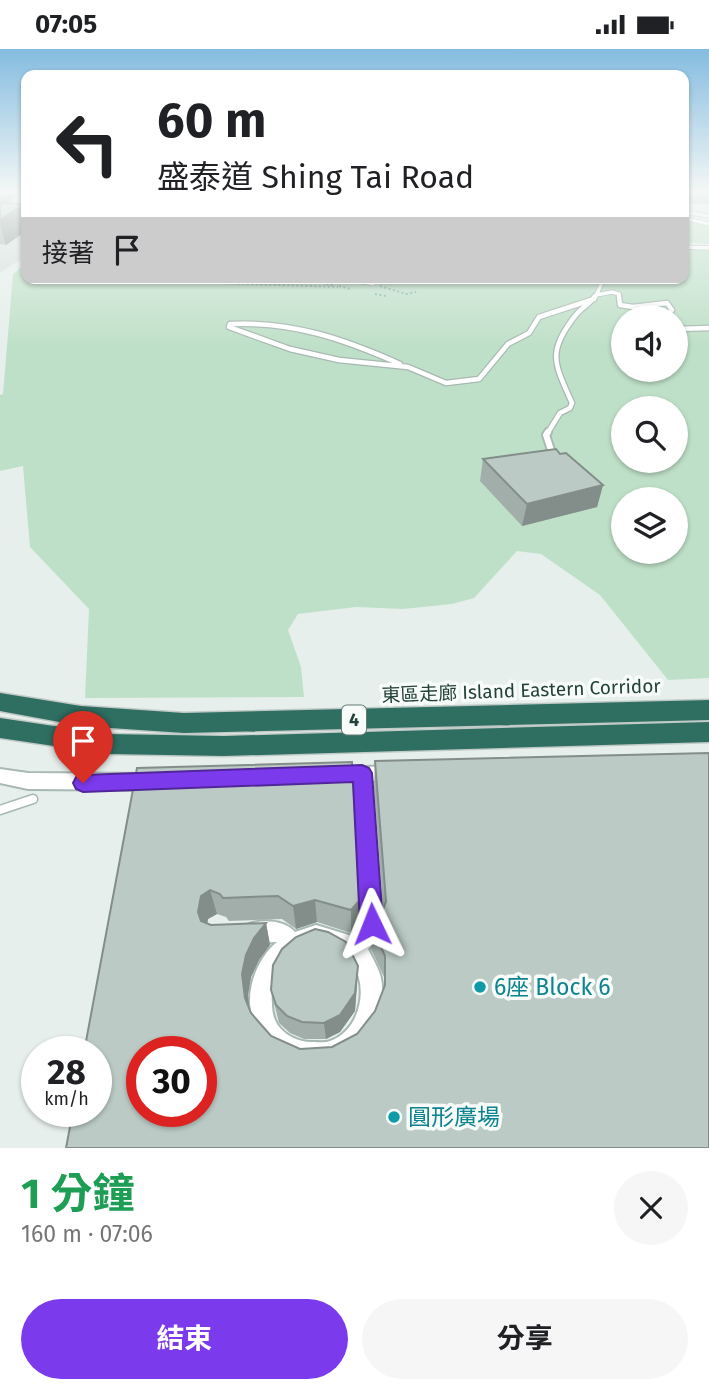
<!DOCTYPE html>
<html lang="zh-TW">
<head>
<meta charset="utf-8">
<style>
  body { margin:0; font-family:"Fira Sans","Noto Sans TC",sans-serif; background:#f6f6f6; color:#202124; height:100vh; display:flex; flex-direction:column; font-size:26px; white-space:nowrap }
  * { box-sizing:border-box; margin:0 }
  p { font-size:23px; color:#757577 }
  .icon { flex:none; width:38px; height:38px; fill:none; stroke:currentColor; stroke-width:2; stroke-linecap:round; stroke-linejoin:round }
  .map { position:relative; height:1099px; overflow:hidden }
  .side { display:flex; flex-direction:column; background:#fff; flex:1 }
  .side>* { flex:none }
  .top-card { position:absolute; left:21px; top:21px; width:668px; height:214px; border-radius:14px; box-shadow:0 2px 5px #0004; background:#fff; color:#202124; overflow:hidden }
  .controls { position:absolute; left:611px; top:256px; display:grid; gap:14px }
  .controls a { display:grid; place-items:center; width:77px; height:77px; border-radius:50%; background:#fff; box-shadow:0 2px 5px #0004; font-size:35px }
  .speed { position:absolute; left:21px; top:987px; display:flex; gap:14px; font-size:35px; font-weight:700; text-align:center }
  .speed>* { display:grid; place-content:center; width:91px; height:91px; border-radius:50%; background:#fff; box-shadow:0 2px 5px #0004; line-height:1 }
  .speed small { font-size:18px; font-weight:400 }
  .speed .limit { border:10px solid #d22; background:#fff; color:#111 }
  .pin { position:absolute; display:grid; place-items:center; width:60px; height:60px; color:#fff; margin:-72px -30px; border-radius:50% 50% 50% 0; rotate:-45deg; box-shadow:0 0 7px #0007 }
  .pin .icon { rotate:45deg }
  .me { position:absolute; width:77px; margin:-38px; rotate:358deg; stroke-linejoin:round; filter:drop-shadow(0 0 5px #0008) }
  .turn { display:flex; align-items:center; gap:24px; height:147px; padding:0 21px; font-size:32px }
  .turn .icon { width:91px; height:91px; stroke-width:2.5 }
  .turn b { display:block; font-size:49px; line-height:60px }
  .then { display:flex; align-items:center; height:66px; padding:0 21px; background:#0003; gap:14px; font-size:26px }
  .round { display:grid; place-items:center; flex:none; width:74px; height:74px; border-radius:37px; background:#f6f6f6 }
  .summary { display:flex; align-items:center; justify-content:space-between; height:119px; padding:0 21px }
  h1 { font-size:42px; font-weight:700; line-height:52px; color:#1e9e55 }
  .cta { display:flex; gap:14px; margin-top:auto; padding:14px 21px }
  .cta a { flex:1; height:80px; border-radius:42px; background:#7c3aed; color:#fff; font-size:28px; font-weight:700; line-height:80px; text-align:center }
  .cta a+a { background:#f6f6f6; color:#202124 }
  .status { display:flex; justify-content:space-between; align-items:center; height:49px; padding:0 35px; background:#fff; direction:ltr }
  .status svg { height:19px; fill:currentColor }
  .map>svg:first-child { display:block }
</style>
</head>
<body>
<div class="status"><b>07:05</b><svg viewBox="0 0 49 12"><path d="M0 12V9h3v3zM5 12V6h3v6zM10 12V3h3v9zM15 12V0h3v12zM26 1h20v11H26zM47 4h2v5h-2z"/></svg></div>
<div class="map">
<svg width="709" height="1099" viewBox="0 0 709 1099">
  <rect width="100%" height="100%" fill="#e6efeb"/>
  <!-- built -->
  <path fill="#d4dfda" d="M0,144H26V207L0,224Z"/>
  <!-- green -->
  <path fill="#bfe0c8" fill-rule="evenodd" d="M684,172L709,175V195L684,193Z
    M684,198L709,199V629L668,631L600,546L541,505L517,502L474,549L452,555L403,560L356,558L298,565L288,581L301,618L304,648L85,649L89,560L30,498L23,417L0,422V346L3,345L13,225L26,215V229H684ZM623,268H676V320H623ZM623,359H676V411H623ZM623,450H676V502H623Z"/>
  <g fill="none" stroke-linecap="round" stroke-linejoin="round">
    <!-- lane-far3 casing -->
    <g stroke="#a8b8b2" stroke-width="5">
      <path id="lane-far3" d="M684,163L709,167
        M684,169L709,175
        M684,198L709,199
        M347,229L373,235L360,229
        M596,246L612,243L619,245V249
        M595,249L604,229"/>
    </g>
    <!-- lane-far2 casing -->
    <g stroke="#a8b8b2" stroke-width="7">
      <path id="lane-far2" d="M619,247L620,256L633,258L667,254L672,261L664,268
        M230,275L229,278L290,300L339,311L408,318L446,334L479,330L508,295L529,284L539,268L594,250
        M230,275C292,272 344,290 400,315
        M676,280L709,279
        M547,385L560,364L570,359L572,354C555,315 546,304 575,267C581,259 590,255 595,247"/>
    </g>
    <!-- lane-far1 casing -->
    <g stroke="#a8b8b2" stroke-width="10">
      <path id="lane-far1" d="M548,383L546,386L553,407"/>
    </g>
    <!-- lane casing -->
    <g stroke="#a8b8b2" stroke-width="11">
      <path id="lane" d="M0,761L33,750"/>
    </g>
    <!-- street casing -->
    <g stroke="#a8b8b2" stroke-width="4">
      <path id="street" d="M393,717L399,719L402,724L399,729L371,732L382,875L375,893L368,900C372,908 379,920 381,929C388,963 366,1005 332,1014C292,1026 253,995 250,954C249,932 260,907 277,893L251,894L244,891L241,884L244,877C260,870 283,870 295,883L316,876L352,887L362,875L354,733H336L330,731L327,726L330,721L336,719ZM316,896C323,898 331,899 337,902C373,918 366,980 330,992C325,994 319,993 314,993C300,994 285,987 277,975C273,968 272,961 272,954C269,924 289,905 316,896Z
        M0,720L28,724L151,725L157,728L160,733L157,738L151,741L28,740L0,734Z"/>
    </g>
    <!-- highway casing -->
    <g stroke="#c2cac8" stroke-width="3">
      <path id="highway" d="M0,644L81,657L184,664L709,651V671L184,684L81,677L0,662Z
        M0,669L108,685L224,687L709,673V693L224,707L108,705L0,689Z"/>
    </g>
    <!-- path -->
    <path stroke="#86b3a5" stroke-width="2" stroke-dasharray="2 2.5" stroke-linecap="butt" d="M231,229L254,232L265,230
      M265,229H309
      M231,230L219,234L338,238
      M309,230L335,237
      M339,237L351,240
      M380,237L406,245L416,243
      M375,245L386,247"/>
    <!-- lane-far3 -->
    <use href="#lane-far3" stroke="#fff" stroke-width="3.5"/>
    <!-- lane-far2 -->
    <use href="#lane-far2" stroke="#fff" stroke-width="4.5"/>
    <!-- lane-far1 -->
    <use href="#lane-far1" stroke="#fff" stroke-width="6"/>
    <!-- lane -->
    <use href="#lane" stroke="#fff" stroke-width="8"/>
    <!-- street -->
    <use href="#street" fill="#fff" fill-rule="evenodd"/>
    <!-- highway -->
    <use href="#highway" fill="#2f6f62" fill-rule="evenodd"/>
  </g>
  <!-- wall -->
  <path fill="#a1aea9" d="M0,144H22L7,154L24,155L26,164V182L6,196L0,195Z
    M684,144H709V155L684,154Z
    M560,405L603,436L597,458L522,477L480,432L483,410Z
    M375,712L709,1099H66L137,719L360,851L359,874L351,884L317,873L296,880L282,870L229,872L226,868L217,865L208,870L207,875L211,876L266,874L270,896L259,911L251,928L248,946L249,960L251,964L271,987L300,1000L332,998L357,985L375,962L384,940V928L371,900L372,878L379,872L383,859L374,738Z
    M358,917L357,935L355,962L340,983L326,990H304L290,984L279,974L271,941Z"/>
  <!-- shaded-wall -->
  <path fill="#838d89" d="M0,144H22L0,158Z
    M24,155L26,164V182L6,196L0,176V171Z
    M603,436L597,458L522,477L527,455Z
    M210,841L217,865L208,870L205,886L198,863L201,847Z
    M315,851L317,873L296,880L293,857Z
    M360,851L359,874L351,884V861Z
    M266,874L270,896L259,911L251,928L248,946L250,969L245,949L242,925L246,906L254,889Z
    M358,917L357,935L355,962L340,983L326,990L324,974Z"/>
  <!-- building -->
  <path fill="#bbcac4" stroke="#838d89" stroke-width="2" fill-rule="evenodd" d="M4,154L24,155L0,171V156Z
    M556,400L560,405L566,404L603,436L527,455L483,410Z
    M709,704V1099H66L73,1062H96V1003H84L137,719L352,713L360,851L351,861L315,851L293,857L278,847L223,849L220,845L210,841L201,847L198,863L201,872L211,876L266,874L254,889L246,906L242,925L245,949L251,964L271,987L300,1000L332,998L357,985L375,962L385,936V907L372,878L379,872L386,852L375,712ZM142,1003H201V1062H142Z
    M315,880L328,883L346,893L358,917L355,944L340,966L324,974L302,973L287,967L276,956L271,941L273,916L282,900L296,888Z"/>
  <!-- sky -->
  <linearGradient id="sky" x2="0" y2="1"><stop stop-color="#84bce0"/><stop offset="0.48" stop-color="#f4f8f6"/><stop offset="1" stop-color="#f4f8f6" stop-opacity="0"/></linearGradient>
  <rect width="709" height="298" fill="url(#sky)"/>
  <!-- route -->
  <path fill="#7c3aed" stroke="#51269a" stroke-width="2" d="M362,716L369,719L372,724L383,875L380,883L372,887L363,883L360,875L353,733L83,743L76,740L73,734L76,728L83,726Z"/>
  <!-- markers -->
  <g fill="#0f9aa8" stroke="#f7fbf9" stroke-width="2.5">
    <circle cx="480" cy="938" r="7"/>
    <circle cx="394" cy="1068" r="7"/>
  </g>
  <g text-anchor="middle" stroke-width="7" stroke-linejoin="round" paint-order="stroke">
    <!-- shield labels -->
    <rect fill="#f7fbf9" stroke="#637a73" stroke-width="2" x="342" y="656.5" width="24" height="29" rx="5"/>
    <g font-size="18" font-weight="bold" fill="#24423a">
      <text x="354" y="677">4</text>
    </g>
    <!-- street labels -->
    <g font-size="19" fill="#24423a" stroke="#f7fbf9">
      <text transform="translate(521 641) rotate(-2)" y="7">東區走廊 Island Eastern Corridor</text>
    </g>
    <!-- near-culture labels -->
    <g font-size="23" fill="#0d838f" stroke="#f7fbf9" text-anchor="start">
      <text x="494" y="946">6座 Block 6</text>
      <text x="408" y="1076">圓形廣場</text>
    </g>
  </g>
</svg>
<div class="controls">
<a><svg class="icon" aria-label="sound" viewBox="0 0 24 24"><path d="M4 9h4l5-4v14l-5-4H4zM17 9q2 3 0 6"/></svg></a>
<a><svg class="icon" aria-label="search" viewBox="0 0 24 24"><circle cx="10" cy="10" r="6"/><path d="M15 15l6 6"/></svg></a>
<a><svg class="icon" aria-label="layers" viewBox="0 0 24 24"><path d="M12 4l9 5-9 5-9-5zM3 14l9 5 9-5"/></svg></a>
</div>
<div class="speed"><div>28<small>km/h</small></div><div class="limit">30</div></div>
<div class="pin" style="left:83px;top:734px;background:#d93025"><svg class="icon" aria-label="arrive" viewBox="0 0 24 24"><path d="M6 21V4h12l-3 4 3 4H6"/></svg></div>
<svg class="me" style="left:372px;top:875px" viewBox="-20 -20 40 40"><path d="M0-17L14 15 0 8-14 15z" fill="#7c3aed" stroke="#fff" stroke-width="4"/></svg>
<div class="top-card">
<div class="turn"><svg class="icon" aria-label="left" viewBox="0 0 24 24"><path d="M17 20v-9H6M10 6l-5 5 5 5"/></svg><div><b>60 m</b>盛泰道 Shing Tai Road</div></div>
<div class="then">接著<svg class="icon" aria-label="arrive" viewBox="0 0 24 24"><path d="M6 21V4h12l-3 4 3 4H6"/></svg></div>
</div>
</div>
<section class="side">
<div class="summary"><div><h1>1 分鐘</h1><p>160 m · 07:06</p></div><a class="round"><svg class="icon" aria-label="close" viewBox="0 0 24 24"><path d="M6 6l12 12M18 6L6 18"/></svg></a></div>
<div class="cta"><a>結束</a><a>分享</a></div>
</section>
</body>
</html>
